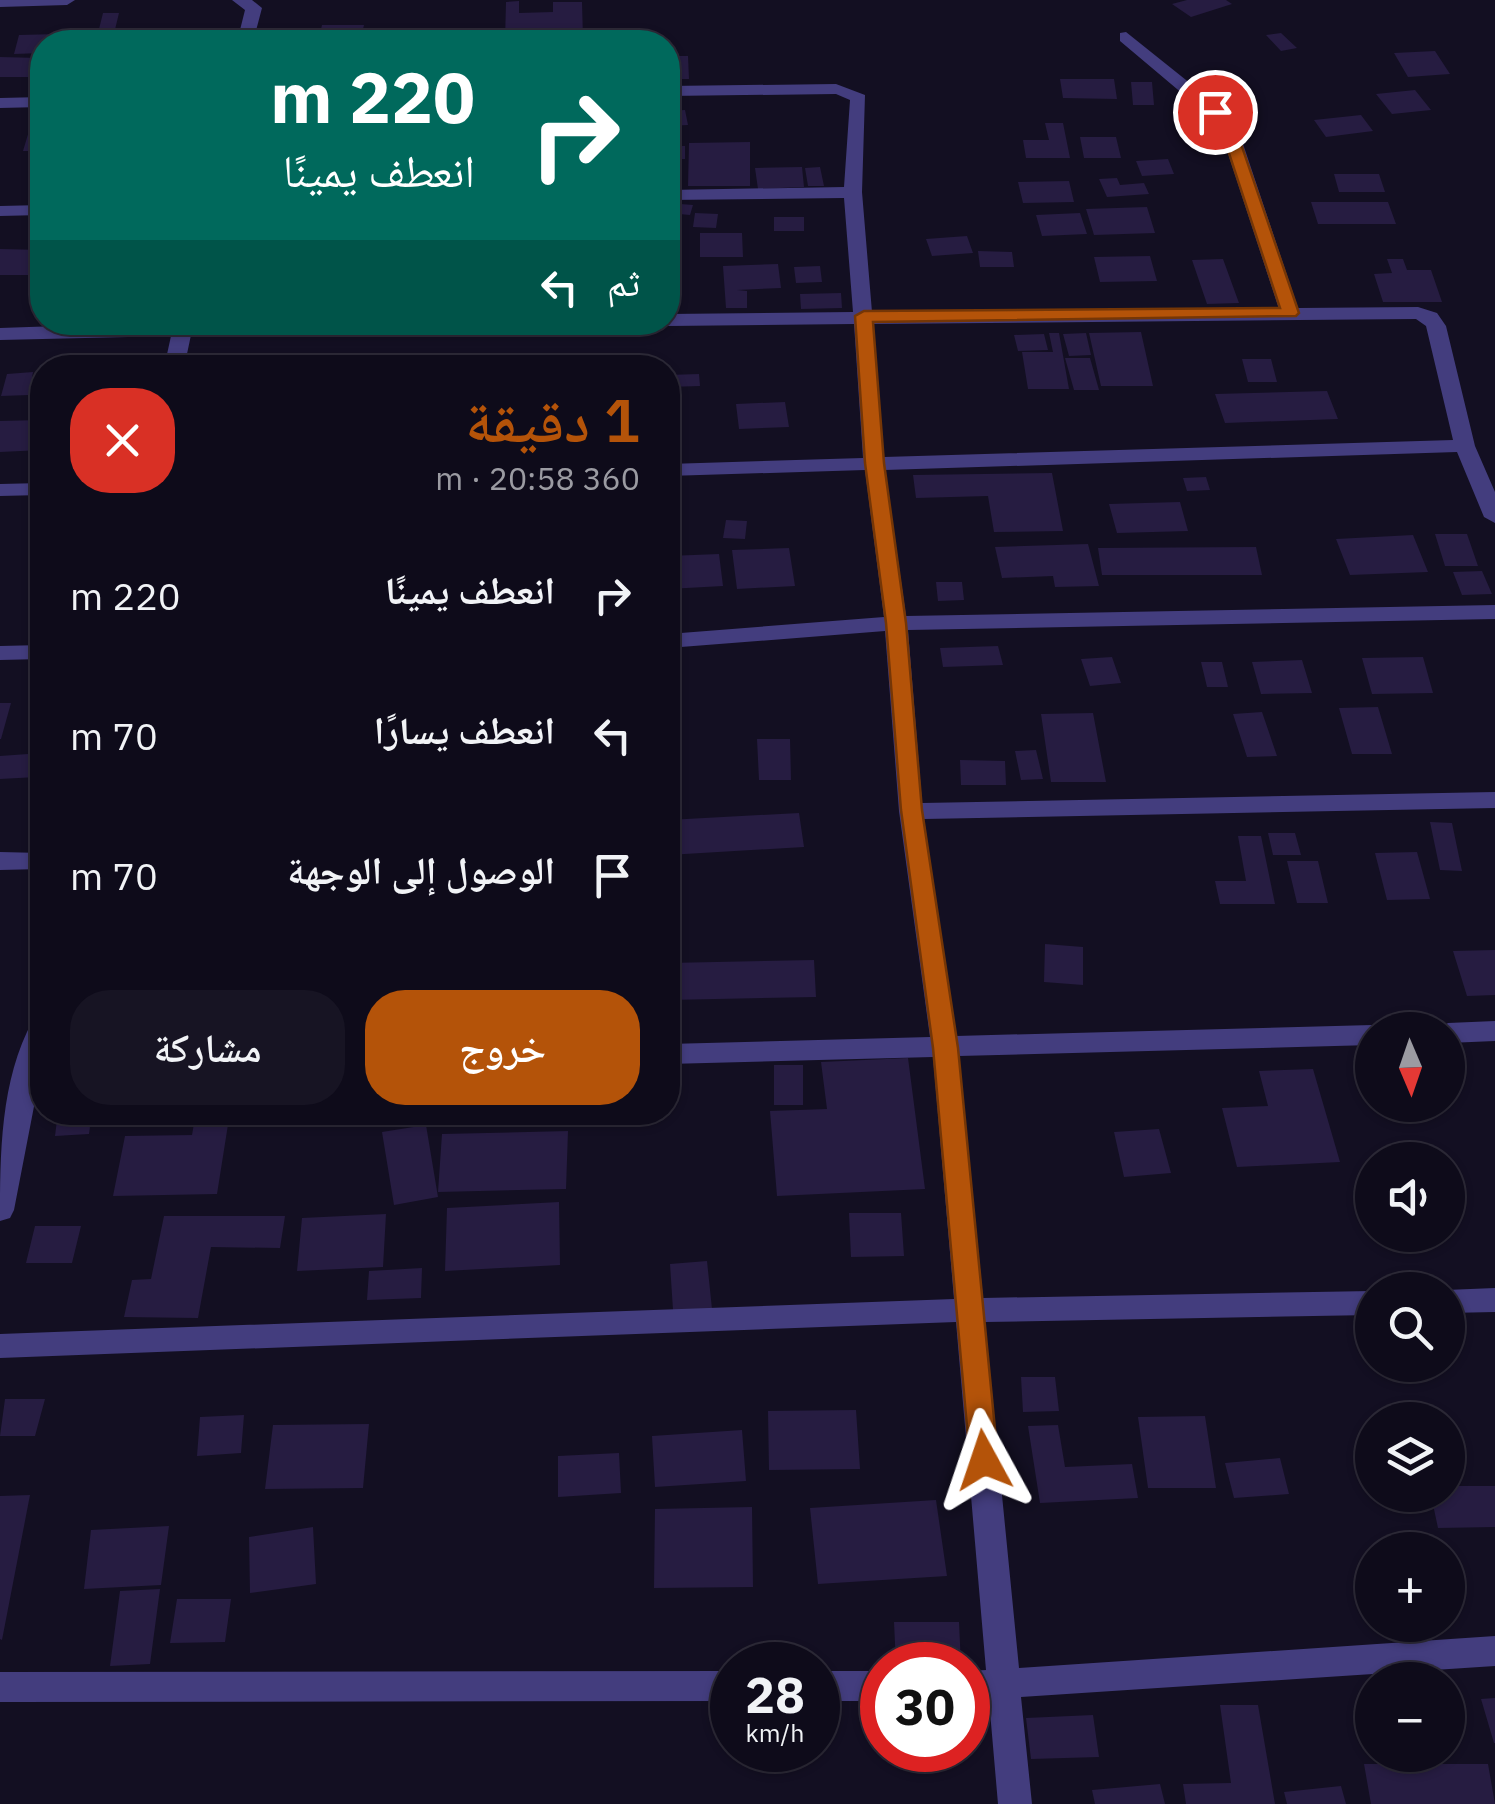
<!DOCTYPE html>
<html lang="ar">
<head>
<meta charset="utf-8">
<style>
  body { margin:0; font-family:"IBM Plex Sans","Noto Naskh Arabic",sans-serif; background:#171423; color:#f1f3f6; direction:rtl; height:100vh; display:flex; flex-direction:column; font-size:38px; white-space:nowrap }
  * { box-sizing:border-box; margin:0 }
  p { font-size:32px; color:#9b9ba2 }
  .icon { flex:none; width:55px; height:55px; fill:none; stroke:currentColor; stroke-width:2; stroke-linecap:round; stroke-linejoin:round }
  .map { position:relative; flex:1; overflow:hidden; direction:ltr }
  .side { position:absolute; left:30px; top:355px; width:650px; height:770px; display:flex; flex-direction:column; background:#0e0b1a; border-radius:40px; box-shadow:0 2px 8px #0004,0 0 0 2px #2e2b39; direction:rtl }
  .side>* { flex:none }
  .hud { position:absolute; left:30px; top:30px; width:650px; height:305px; border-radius:40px; box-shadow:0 2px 8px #0004,0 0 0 2px #2e2b39; direction:rtl; background:#00695c; color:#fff; overflow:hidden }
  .needle { width:65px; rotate:178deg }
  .controls { position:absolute; left:1355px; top:1012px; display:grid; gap:20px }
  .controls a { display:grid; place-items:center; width:110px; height:110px; border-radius:50%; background:#0e0b1a; box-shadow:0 2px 8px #0004,0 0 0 2px #2e2b39; font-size:50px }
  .speed { position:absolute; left:710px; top:1642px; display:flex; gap:20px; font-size:50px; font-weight:700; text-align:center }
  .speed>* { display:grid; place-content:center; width:130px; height:130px; border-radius:50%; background:#0e0b1a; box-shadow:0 2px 8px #0004,0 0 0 2px #2e2b39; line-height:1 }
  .speed small { font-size:25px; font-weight:400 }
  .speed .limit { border:15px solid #d22; background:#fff; color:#111 }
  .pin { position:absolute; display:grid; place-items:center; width:85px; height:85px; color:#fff; margin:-42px; border:5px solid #fff; border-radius:50%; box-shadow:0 2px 10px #0007 }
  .me { position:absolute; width:110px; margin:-55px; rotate:355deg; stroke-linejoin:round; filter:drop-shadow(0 0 8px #0008) }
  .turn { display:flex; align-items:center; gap:35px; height:210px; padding:0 40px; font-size:45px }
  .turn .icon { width:130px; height:130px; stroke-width:2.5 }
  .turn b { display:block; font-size:70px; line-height:85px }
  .then { display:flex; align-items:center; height:95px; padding:0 40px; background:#0003; gap:20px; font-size:38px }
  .round { display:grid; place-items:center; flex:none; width:105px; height:105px; border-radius:40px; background:#171423 }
  .head { display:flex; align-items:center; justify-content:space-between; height:170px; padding:0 40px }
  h1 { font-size:60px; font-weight:600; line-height:75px; color:#b45309 }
  .action { display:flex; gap:20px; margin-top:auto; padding:20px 40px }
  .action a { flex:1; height:115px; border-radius:40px; background:#b45309; color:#fff; font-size:40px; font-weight:600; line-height:115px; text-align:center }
  .action a+a { background:#171423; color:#f1f3f6 }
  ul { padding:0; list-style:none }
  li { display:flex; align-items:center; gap:30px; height:140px; padding:0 40px }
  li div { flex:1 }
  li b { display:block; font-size:38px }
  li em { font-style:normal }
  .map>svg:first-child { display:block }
</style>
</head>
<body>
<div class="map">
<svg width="1495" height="1804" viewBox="0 0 1495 1804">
  <rect width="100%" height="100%" fill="#130f22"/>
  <!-- building -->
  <path fill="#261c41" d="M1187,0H1226L1232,4L1191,17L1172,4Z
    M519,1V13L553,12V2H582L583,39L505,41L506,2Z
    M103,13H119L112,42H42V53L14,54L19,35L98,33Z
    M322,25H364L360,42H318Z
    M1281,33L1297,48L1281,51L1266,35Z
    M1435,51L1450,74L1408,77L1394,53Z
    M668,56H688L689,79H668Z
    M0,57L39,58L31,77H0Z
    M1060,79H1114L1117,99L1063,98Z
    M1131,82H1152L1154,105H1133Z
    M1415,90L1431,110L1392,114L1376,94Z
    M685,110L688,125L668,126V111Z
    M1361,115L1373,131L1326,137L1314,120Z
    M1045,123H1063L1070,158H1026L1023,140H1049Z
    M42,130V151H23L29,131Z
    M1080,137H1116L1121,158H1084Z
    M750,142V186H688L689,143Z
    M668,146H685V159H668Z
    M1168,159L1174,174L1142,176L1136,161Z
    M802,167L804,187L758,189L755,168Z
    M820,167L824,186H808L805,168Z
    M1334,174H1379L1385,192H1339Z
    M1117,178L1120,185L1144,183L1149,194L1107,197L1099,179Z
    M1069,181L1074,202L1023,203L1018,182Z
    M1311,202H1388L1396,224H1318Z
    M668,203L693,205L690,215L668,213Z
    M1147,207L1155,233L1094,235L1086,209Z
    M695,213L718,214L716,228L693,227Z
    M1080,213L1087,234L1042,236L1036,215Z
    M774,217H804V231H774Z
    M700,233H742L743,257H700Z
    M967,236L973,253L932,256L926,239Z
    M0,249L42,250L38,275H0Z
    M978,251L1012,252L1014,267H980Z
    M1150,256L1157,281L1100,282L1094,257Z
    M1223,259L1239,303L1207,304L1192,260Z
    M1387,259H1403L1407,270H1431L1442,302H1383L1374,274L1392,273Z
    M778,264L781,288L737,290L747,291V308H726L723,266Z
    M820,266L822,282L796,283L794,267Z
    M841,293L842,308L801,309L800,294Z
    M1141,332L1153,386H1101L1089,333Z
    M1049,333H1059L1069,389H1028L1022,352H1053Z
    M1086,333L1091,355L1069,356L1063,334Z
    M1044,334L1048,350L1018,351L1014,335Z
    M160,354L158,368H113L116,355Z
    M1065,358H1090L1099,390H1074Z
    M1242,359H1271L1277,382H1248Z
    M646,362V368H588V364Z
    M33,372L29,395L1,396L7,374Z
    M699,374L700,386L668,387V375Z
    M1327,391L1338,419L1225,423L1215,394Z
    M785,402L789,427L739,429L736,404Z
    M42,420V450L0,452V421Z
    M1052,473L1063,531L994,532L988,496L916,498L913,475Z
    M1206,477L1210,490L1187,491L1183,478Z
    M1180,502L1188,531L1117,533L1109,504Z
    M726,520L747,521L745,539L723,538Z
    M1435,534H1467L1478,566H1445Z
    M1413,535L1428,572L1350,575L1336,539Z
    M1088,544L1099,586L1055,587L1053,576L1002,578L995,547Z
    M1256,547L1262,575H1102L1098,548Z
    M789,548L795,586L737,589L732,550Z
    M719,554L723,586L668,589V556Z
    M1482,571L1492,594L1462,595L1453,572Z
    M936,582H962L964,600L938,601Z
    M998,646L1003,665L943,667L940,648Z
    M1112,657L1121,683L1090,686L1081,659Z
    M1423,657L1433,693L1372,694L1362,658Z
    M1302,660L1312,693L1261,694L1252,662Z
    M1201,662H1222L1228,687H1207Z
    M0,703H11L1,739H0Z
    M1378,707L1392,754H1352L1339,708Z
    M1262,712L1277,756L1247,757L1233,714Z
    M1093,713L1106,782H1051L1041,714Z
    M757,739H790L791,780H759Z
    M1036,750L1043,779L1021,780L1015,751Z
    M42,753L37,777L0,779V756Z
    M960,760L1005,761L1006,785H961Z
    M799,813L804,847L668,855V820Z
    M1430,822L1452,823L1462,871L1440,870Z
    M1268,833H1295L1301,855H1273Z
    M1238,836H1261L1275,904H1220L1215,881H1246Z
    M1417,852L1430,899L1387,900L1375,853Z
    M1287,861H1318L1328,903H1297Z
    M1045,944L1083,947V985L1044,982Z
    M1495,950V995L1467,996L1453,951Z
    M814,960L816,997L668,1000V963Z
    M908,1058L925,1189L777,1196L770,1111L827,1109L821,1062Z
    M774,1065H803V1105H774Z
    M1313,1069L1340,1162L1237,1167L1222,1108L1268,1106L1259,1071Z
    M58,1112H92L89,1134L55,1136Z
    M196,1112H230L217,1194L113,1196L125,1136L192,1135Z
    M426,1125L438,1197L394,1205L382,1132Z
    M1159,1129L1171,1173L1124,1177L1114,1132Z
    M568,1131L566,1189L438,1192L442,1134Z
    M559,1202L560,1265L445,1271L447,1208Z
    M849,1213H901L904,1256L851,1257Z
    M386,1214L383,1267L297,1271L302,1218Z
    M164,1216H285L280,1248L211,1247L198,1318L124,1317L132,1280L151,1279Z
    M35,1226H81L72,1263H26Z
    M707,1261L712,1309L673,1310L670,1264Z
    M422,1268L421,1298L367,1300L369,1271Z
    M1021,1377H1055L1059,1411L1023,1412Z
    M5,1399H45L35,1436H0Z
    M856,1410L860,1469L769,1470L768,1411Z
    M244,1415L241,1453L197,1456L200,1417Z
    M1205,1416L1216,1488H1148L1138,1417Z
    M369,1424L363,1488L265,1489L273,1425Z
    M1058,1425L1065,1467L1132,1464L1138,1498L1040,1503L1028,1426Z
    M742,1430L746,1481L655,1487L652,1436Z
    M619,1453L621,1493L558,1497V1456Z
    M1280,1458L1289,1494L1234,1498L1225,1463Z
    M1448,1486H1495V1527L1438,1528L1431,1495H1448Z
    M30,1495L2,1640L0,1639V1496Z
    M936,1500L947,1576L818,1584L810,1508Z
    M752,1507L753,1587L654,1588L655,1509Z
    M169,1526L161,1585L84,1589L91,1530Z
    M313,1527L316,1584L250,1593L249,1537Z
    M160,1589L150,1664L110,1666L120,1591Z
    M177,1599H231L225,1642L170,1643Z
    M894,1622H959L961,1665H896Z
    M1495,1698V1743H1494L1481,1699Z
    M1220,1705H1258L1275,1804H1186L1183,1784L1231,1783Z
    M1093,1715L1099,1757L1031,1759L1026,1718Z
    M1364,1764H1488L1495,1804H1371Z
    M1160,1784L1165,1804H1095L1092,1790Z
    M1341,1786L1346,1804H1287L1284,1792Z"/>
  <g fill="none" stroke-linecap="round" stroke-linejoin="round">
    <!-- minor -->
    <path fill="#433d7e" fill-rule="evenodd" d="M0,0H75L67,5L0,7Z
      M232,0H252L262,8L253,42H237L245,10Z
      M1126,32L1221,108L1239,132L1298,308L1418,307L1437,313L1446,326L1475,446L1495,492V523L1484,517L1457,452L885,470L906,616L1495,605V619L908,630L922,803L1495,792V808L924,819L956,1036L1372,1025L1382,1030H1372V1045L959,1056L983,1298L1372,1291V1315L985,1322L1019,1668L1495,1636V1666L1021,1697L1032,1804H998L989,1700L968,1701V1671L986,1670L956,1322L0,1358V1334L954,1299L933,1057L668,1064V1044L930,1037L899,811L885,631L668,648V634L884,617L865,470L668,476V464L863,458L854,324L668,326L660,322H668V314L853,312L844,198L668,200V190L844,187L850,100L836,94L668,96V86L836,84L865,95L862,192L872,312L1279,309L1221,132L1209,116L1120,41V33ZM1416,319L1426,326L1453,440L884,457L873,324Z
      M42,97V107L0,108V98Z
      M42,205V215L0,216V206Z
      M174,322L193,324L524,322L515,328L191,335L184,368H164L171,336L0,340V328Z
      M42,483V495L0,496V484Z
      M42,645V659L0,660V646Z
      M0,852L42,853V869L0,870Z
      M42,1017V1065L14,1210L10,1218L0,1221C0,1155 0,1080 33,1020Z
      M1495,1021V1041L1448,1043V1030H1437L1448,1023Z
      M1495,1288V1312L1448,1313L1446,1290Z
      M732,1671V1701L0,1702V1672Z
      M818,1671H882V1701H818Z"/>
  </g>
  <!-- route -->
  <path fill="#b45309" stroke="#753606" stroke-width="2.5" d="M1210,109H1221L1237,132L1299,313L1296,316L873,322L884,463L906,623L922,810L958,1048L998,1460L994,1469L984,1472L974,1469L970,1460L933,1048L901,810L886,623L865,463L855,316L864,311L1280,308L1222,132L1207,112Z"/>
</svg>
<div class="controls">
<a><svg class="needle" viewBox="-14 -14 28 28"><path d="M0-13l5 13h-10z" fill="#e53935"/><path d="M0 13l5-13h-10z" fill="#9b9ba2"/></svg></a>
<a><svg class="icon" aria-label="sound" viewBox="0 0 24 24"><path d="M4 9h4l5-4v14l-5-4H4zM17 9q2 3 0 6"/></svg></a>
<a><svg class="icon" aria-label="search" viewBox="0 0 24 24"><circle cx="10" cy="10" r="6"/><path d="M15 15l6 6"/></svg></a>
<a><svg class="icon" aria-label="layers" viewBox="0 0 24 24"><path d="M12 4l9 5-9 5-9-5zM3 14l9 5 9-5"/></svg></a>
<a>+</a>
<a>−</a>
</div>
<div class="speed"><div>28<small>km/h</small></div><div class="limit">30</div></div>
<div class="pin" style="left:1215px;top:112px;background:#d93025"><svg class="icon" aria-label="arrive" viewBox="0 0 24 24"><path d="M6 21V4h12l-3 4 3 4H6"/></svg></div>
<svg class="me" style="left:984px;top:1460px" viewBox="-20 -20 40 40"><path d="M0-17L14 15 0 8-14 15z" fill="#b45309" stroke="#fff" stroke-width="4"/></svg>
<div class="hud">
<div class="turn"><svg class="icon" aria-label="right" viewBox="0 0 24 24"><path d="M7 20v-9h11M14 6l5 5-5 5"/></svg><div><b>220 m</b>انعطف يمينًا</div></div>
<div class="then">ثم<svg class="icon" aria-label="left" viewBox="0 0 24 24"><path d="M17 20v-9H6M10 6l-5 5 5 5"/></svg></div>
</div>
<section class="side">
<div class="head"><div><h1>1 دقيقة</h1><p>360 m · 20:58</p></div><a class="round" style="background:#d93025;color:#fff"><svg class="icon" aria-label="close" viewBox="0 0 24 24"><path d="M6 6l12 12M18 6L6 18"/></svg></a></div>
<ul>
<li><svg class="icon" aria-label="right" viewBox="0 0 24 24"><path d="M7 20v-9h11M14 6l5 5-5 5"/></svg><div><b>انعطف يمينًا</b></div><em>220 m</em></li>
<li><svg class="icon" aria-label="left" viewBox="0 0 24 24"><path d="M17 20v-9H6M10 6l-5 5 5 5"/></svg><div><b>انعطف يسارًا</b></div><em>70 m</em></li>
<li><svg class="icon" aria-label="arrive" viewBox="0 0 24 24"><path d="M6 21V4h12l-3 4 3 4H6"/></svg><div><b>الوصول إلى الوجهة</b></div><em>70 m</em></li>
</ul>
<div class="action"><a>خروج</a><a>مشاركة</a></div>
</section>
</div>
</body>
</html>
